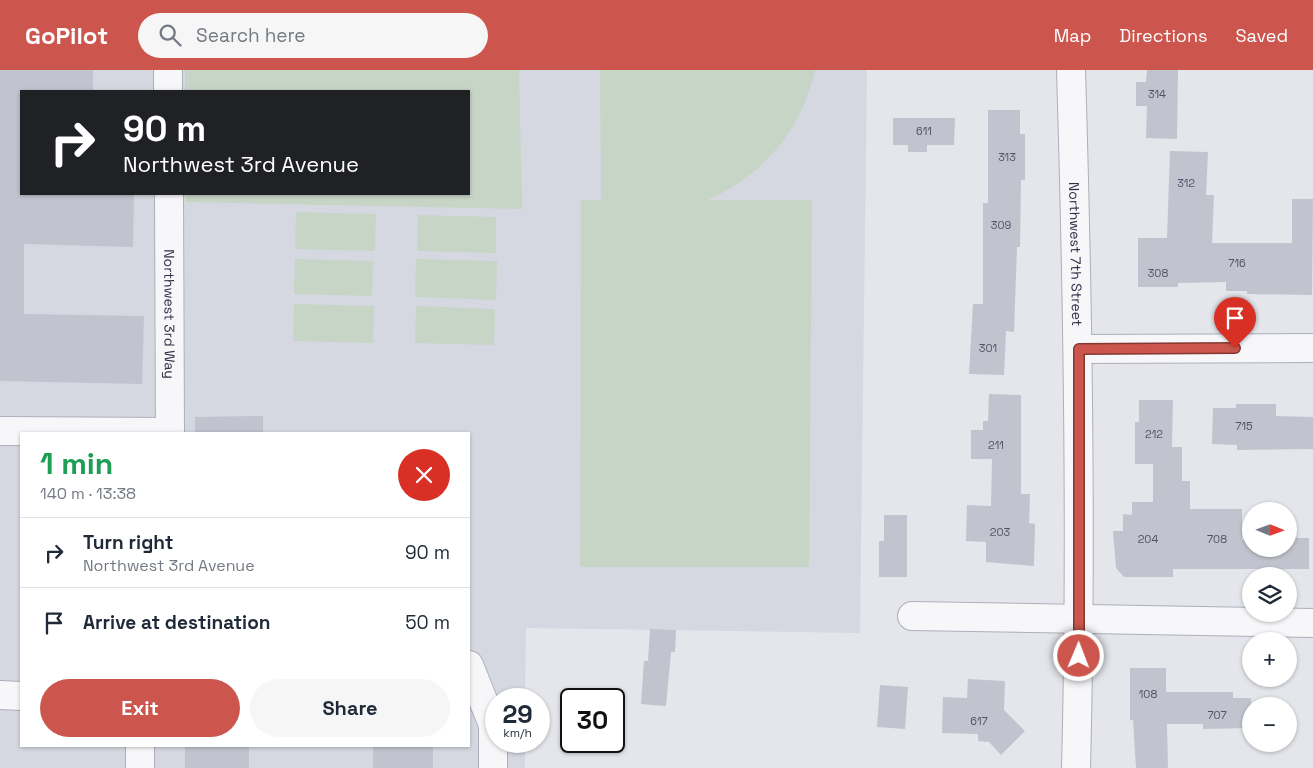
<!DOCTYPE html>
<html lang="en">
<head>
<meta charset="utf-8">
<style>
  body { margin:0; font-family:"Space Grotesk",sans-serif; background:#f6f6f7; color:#1f2937; height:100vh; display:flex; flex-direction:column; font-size:19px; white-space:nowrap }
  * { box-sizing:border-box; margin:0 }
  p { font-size:16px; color:#747a83 }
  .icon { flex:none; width:28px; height:28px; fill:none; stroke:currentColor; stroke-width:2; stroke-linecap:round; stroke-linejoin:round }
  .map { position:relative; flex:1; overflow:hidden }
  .drawer { position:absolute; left:20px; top:362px; width:450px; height:315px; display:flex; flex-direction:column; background:#fff; border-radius:0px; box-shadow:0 1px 4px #0004 }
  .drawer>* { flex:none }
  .guide { position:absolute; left:20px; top:20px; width:450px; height:105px; border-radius:0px; box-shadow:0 1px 4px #0004; background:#202124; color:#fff; overflow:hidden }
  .needle { width:32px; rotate:91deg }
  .controls { position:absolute; left:1242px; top:432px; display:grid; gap:10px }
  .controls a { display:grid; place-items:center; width:55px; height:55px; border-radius:50%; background:#fff; box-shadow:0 1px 4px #0004; font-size:25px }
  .speed { position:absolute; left:485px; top:618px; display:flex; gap:10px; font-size:25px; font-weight:700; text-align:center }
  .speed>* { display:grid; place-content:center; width:65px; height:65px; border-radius:50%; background:#fff; box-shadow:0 1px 4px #0004; line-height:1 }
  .speed small { font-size:12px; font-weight:400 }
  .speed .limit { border:2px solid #111; border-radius:8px; background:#fff; color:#111 }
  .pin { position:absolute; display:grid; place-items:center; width:42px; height:42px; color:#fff; margin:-51px -21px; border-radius:50% 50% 50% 0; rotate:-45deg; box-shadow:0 0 5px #0007 }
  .pin .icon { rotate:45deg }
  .me { position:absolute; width:55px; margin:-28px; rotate:1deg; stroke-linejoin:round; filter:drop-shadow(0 0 4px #0008) }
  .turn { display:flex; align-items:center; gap:18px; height:105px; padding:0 20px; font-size:22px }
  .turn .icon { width:65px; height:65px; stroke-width:2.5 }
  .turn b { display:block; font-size:35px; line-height:42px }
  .round { display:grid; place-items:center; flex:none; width:52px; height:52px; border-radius:26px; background:#f6f6f7 }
  .headline { display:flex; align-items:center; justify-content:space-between; height:85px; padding:0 20px }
  h1 { font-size:30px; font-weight:700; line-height:38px; color:#1e9e55 }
  .cta { display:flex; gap:10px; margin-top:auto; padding:10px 20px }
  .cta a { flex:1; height:58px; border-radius:30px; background:#cc564d; color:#fff; font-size:20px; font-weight:700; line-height:58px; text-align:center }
  .cta a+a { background:#f6f6f7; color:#1f2937 }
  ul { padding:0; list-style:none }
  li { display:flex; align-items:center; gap:15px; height:70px; padding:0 20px; border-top:1px solid #e0e1e3 }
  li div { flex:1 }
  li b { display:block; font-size:19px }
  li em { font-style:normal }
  header { display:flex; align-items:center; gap:30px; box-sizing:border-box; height:70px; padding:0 25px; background:#cc564d; color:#fff }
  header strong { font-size:24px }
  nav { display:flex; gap:28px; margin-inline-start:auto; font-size:18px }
  .search { width:350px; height:45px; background:#f6f6f7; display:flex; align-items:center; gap:12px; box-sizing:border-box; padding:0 18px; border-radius:28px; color:#747a83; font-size:19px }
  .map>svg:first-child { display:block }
</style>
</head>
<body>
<header>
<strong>GoPilot</strong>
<div class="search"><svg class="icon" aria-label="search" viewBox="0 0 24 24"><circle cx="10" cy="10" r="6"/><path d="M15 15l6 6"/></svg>Search here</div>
<nav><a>Map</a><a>Directions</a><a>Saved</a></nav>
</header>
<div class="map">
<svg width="1313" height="698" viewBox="0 0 1313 698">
  <rect width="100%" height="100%" fill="#e4e6ec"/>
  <!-- built -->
  <path fill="#d6d8e1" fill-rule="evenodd" d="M0,0H867L860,563L526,558L525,629H496V671H525V698H0ZM21,21H469V124H21ZM21,364H469V676H21Z"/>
  <!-- green -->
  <path fill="#c6d5c6" d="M185,0H519L522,139L186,132V124H469V21H185Z
    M600,0H815C802,60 763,105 708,130H812L809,497H580L581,130H601Z
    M296,142L376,144L375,181L295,179Z
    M418,145L496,147V183L417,181Z
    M295,189L373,191L372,226L294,224Z
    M416,189L497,191L496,230L415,227Z
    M294,234L374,236L373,273L293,271Z
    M416,236L495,239L494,275L415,273Z"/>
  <!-- building -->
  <path fill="#c1c3ce" d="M0,0H93V21H21V124H134L133,177L24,174V244L144,246L142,314L0,311Z
    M1147,0H1178L1177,69L1146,68L1147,36H1136V12H1146Z
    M988,40H1020V64H1025V110H1021L1020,177H1017L1014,262L1006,261L1004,305L969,304L973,234H983V133H988Z
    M893,48H955L954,75H927V82H908V75H893Z
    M1170,81L1208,82L1206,125H1214L1212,173H1292V129H1313L1312,225L1247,224V221H1226V212L1178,213V217H1138V168H1167Z
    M989,324L1021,325V424H1030L1029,453L1035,454L1034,496L986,492V472L966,471L967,435L991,436L992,389H971V360H983V351H988Z
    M1139,330H1173L1172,377H1182V411H1190V439H1242V470H1251V479H1289V468H1309V499H1173V507H1124L1116,498L1113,461H1123V444L1132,445V432H1153V394H1135V352H1139Z
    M1236,334H1276V346L1313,347V379L1237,380V375L1212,374L1213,338H1236Z
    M263,346V364H195V347Z
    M884,445H907V507H879V471H884Z
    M650,559L676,560L675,582H671L666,636L641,634L644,591H648Z
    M1130,598H1166V622H1233V628H1251V658L1203,659V654H1167L1168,698H1136L1133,650H1130Z
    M968,609L1005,611L1004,640L1025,661L1001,685L989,672L978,671V664L942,663L943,627L967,628Z
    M880,615L908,617L905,659L877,657Z
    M185,676H249V698H185Z
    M373,676H433V698H373Z"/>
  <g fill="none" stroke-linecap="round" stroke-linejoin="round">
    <!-- minor casing -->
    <g stroke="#adafba" stroke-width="30">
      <g id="minor">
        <path d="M168,0V21"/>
        <path id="s1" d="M1071,0C1078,233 1082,465 1076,698"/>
        <path id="s2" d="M169,124L170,364"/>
        <path d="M1079,279L1313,278"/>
        <path d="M0,361L170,362"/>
        <path d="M912,546L1313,553"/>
        <path d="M469,595L493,655V698"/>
        <path d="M0,625L21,626"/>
        <path d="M140,698V676"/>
      </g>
    </g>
    <!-- minor -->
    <use href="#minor" stroke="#f7f7fa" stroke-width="28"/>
  </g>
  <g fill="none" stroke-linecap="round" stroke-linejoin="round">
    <!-- route casing -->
    <g stroke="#853832" stroke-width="12">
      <path id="route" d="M1079,586V279L1235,278"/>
    </g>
    <!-- route -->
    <use href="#route" stroke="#cc564d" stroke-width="9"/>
  </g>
  <g text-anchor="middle" stroke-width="4" stroke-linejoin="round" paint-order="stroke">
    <!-- number labels -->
    <g font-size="11" fill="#515466">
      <text x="1157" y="28">314</text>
      <text x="924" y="65">611</text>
      <text x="1007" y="91">313</text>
      <text x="1186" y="117">312</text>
      <text x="1001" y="159">309</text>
      <text x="1237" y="197">716</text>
      <text x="1158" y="207">308</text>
      <text x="988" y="282">301</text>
      <text x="1244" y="360">715</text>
      <text x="1154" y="368">212</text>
      <text x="996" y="379">211</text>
      <text x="1000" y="466">203</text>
      <text x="1148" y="473">204</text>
      <text x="1217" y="473">708</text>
      <text x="1148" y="628">108</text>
      <text x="1217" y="649">707</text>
      <text x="979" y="655">617</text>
    </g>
    <!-- street labels -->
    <g font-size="14" fill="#2c2f44" stroke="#f4f5f9">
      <text dy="5" stroke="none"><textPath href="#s1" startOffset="184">Northwest 7th Street</textPath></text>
      <text dy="5" stroke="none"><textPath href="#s2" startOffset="120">Northwest 3rd Way</textPath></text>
    </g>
  </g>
</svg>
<div class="controls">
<a><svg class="needle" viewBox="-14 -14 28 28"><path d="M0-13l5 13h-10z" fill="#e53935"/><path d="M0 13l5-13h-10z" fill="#747a83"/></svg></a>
<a><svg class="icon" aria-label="layers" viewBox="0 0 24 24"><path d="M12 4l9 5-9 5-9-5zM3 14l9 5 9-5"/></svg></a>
<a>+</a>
<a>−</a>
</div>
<div class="speed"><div>29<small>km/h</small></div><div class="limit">30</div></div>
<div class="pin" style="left:1235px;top:278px;background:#d93025"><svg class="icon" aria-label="arrive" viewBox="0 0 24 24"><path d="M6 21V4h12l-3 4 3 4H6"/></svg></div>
<svg class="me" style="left:1079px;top:586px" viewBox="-20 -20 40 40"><circle r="17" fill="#cc564d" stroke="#fff" stroke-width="3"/><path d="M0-11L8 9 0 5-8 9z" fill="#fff"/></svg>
<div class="guide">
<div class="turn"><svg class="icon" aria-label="right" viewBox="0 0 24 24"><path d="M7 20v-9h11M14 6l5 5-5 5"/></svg><div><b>90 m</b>Northwest 3rd Avenue</div></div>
</div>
<section class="drawer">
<div class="headline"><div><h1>1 min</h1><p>140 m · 13:38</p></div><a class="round" style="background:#d93025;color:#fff"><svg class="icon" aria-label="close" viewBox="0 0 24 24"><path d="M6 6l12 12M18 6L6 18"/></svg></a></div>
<ul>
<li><svg class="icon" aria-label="right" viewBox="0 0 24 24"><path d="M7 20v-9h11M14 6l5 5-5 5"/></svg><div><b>Turn right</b><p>Northwest 3rd Avenue</p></div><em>90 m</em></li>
<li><svg class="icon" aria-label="arrive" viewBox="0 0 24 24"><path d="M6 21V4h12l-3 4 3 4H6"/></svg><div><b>Arrive at destination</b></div><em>50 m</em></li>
</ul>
<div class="cta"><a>Exit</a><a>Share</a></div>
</section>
</div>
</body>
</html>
